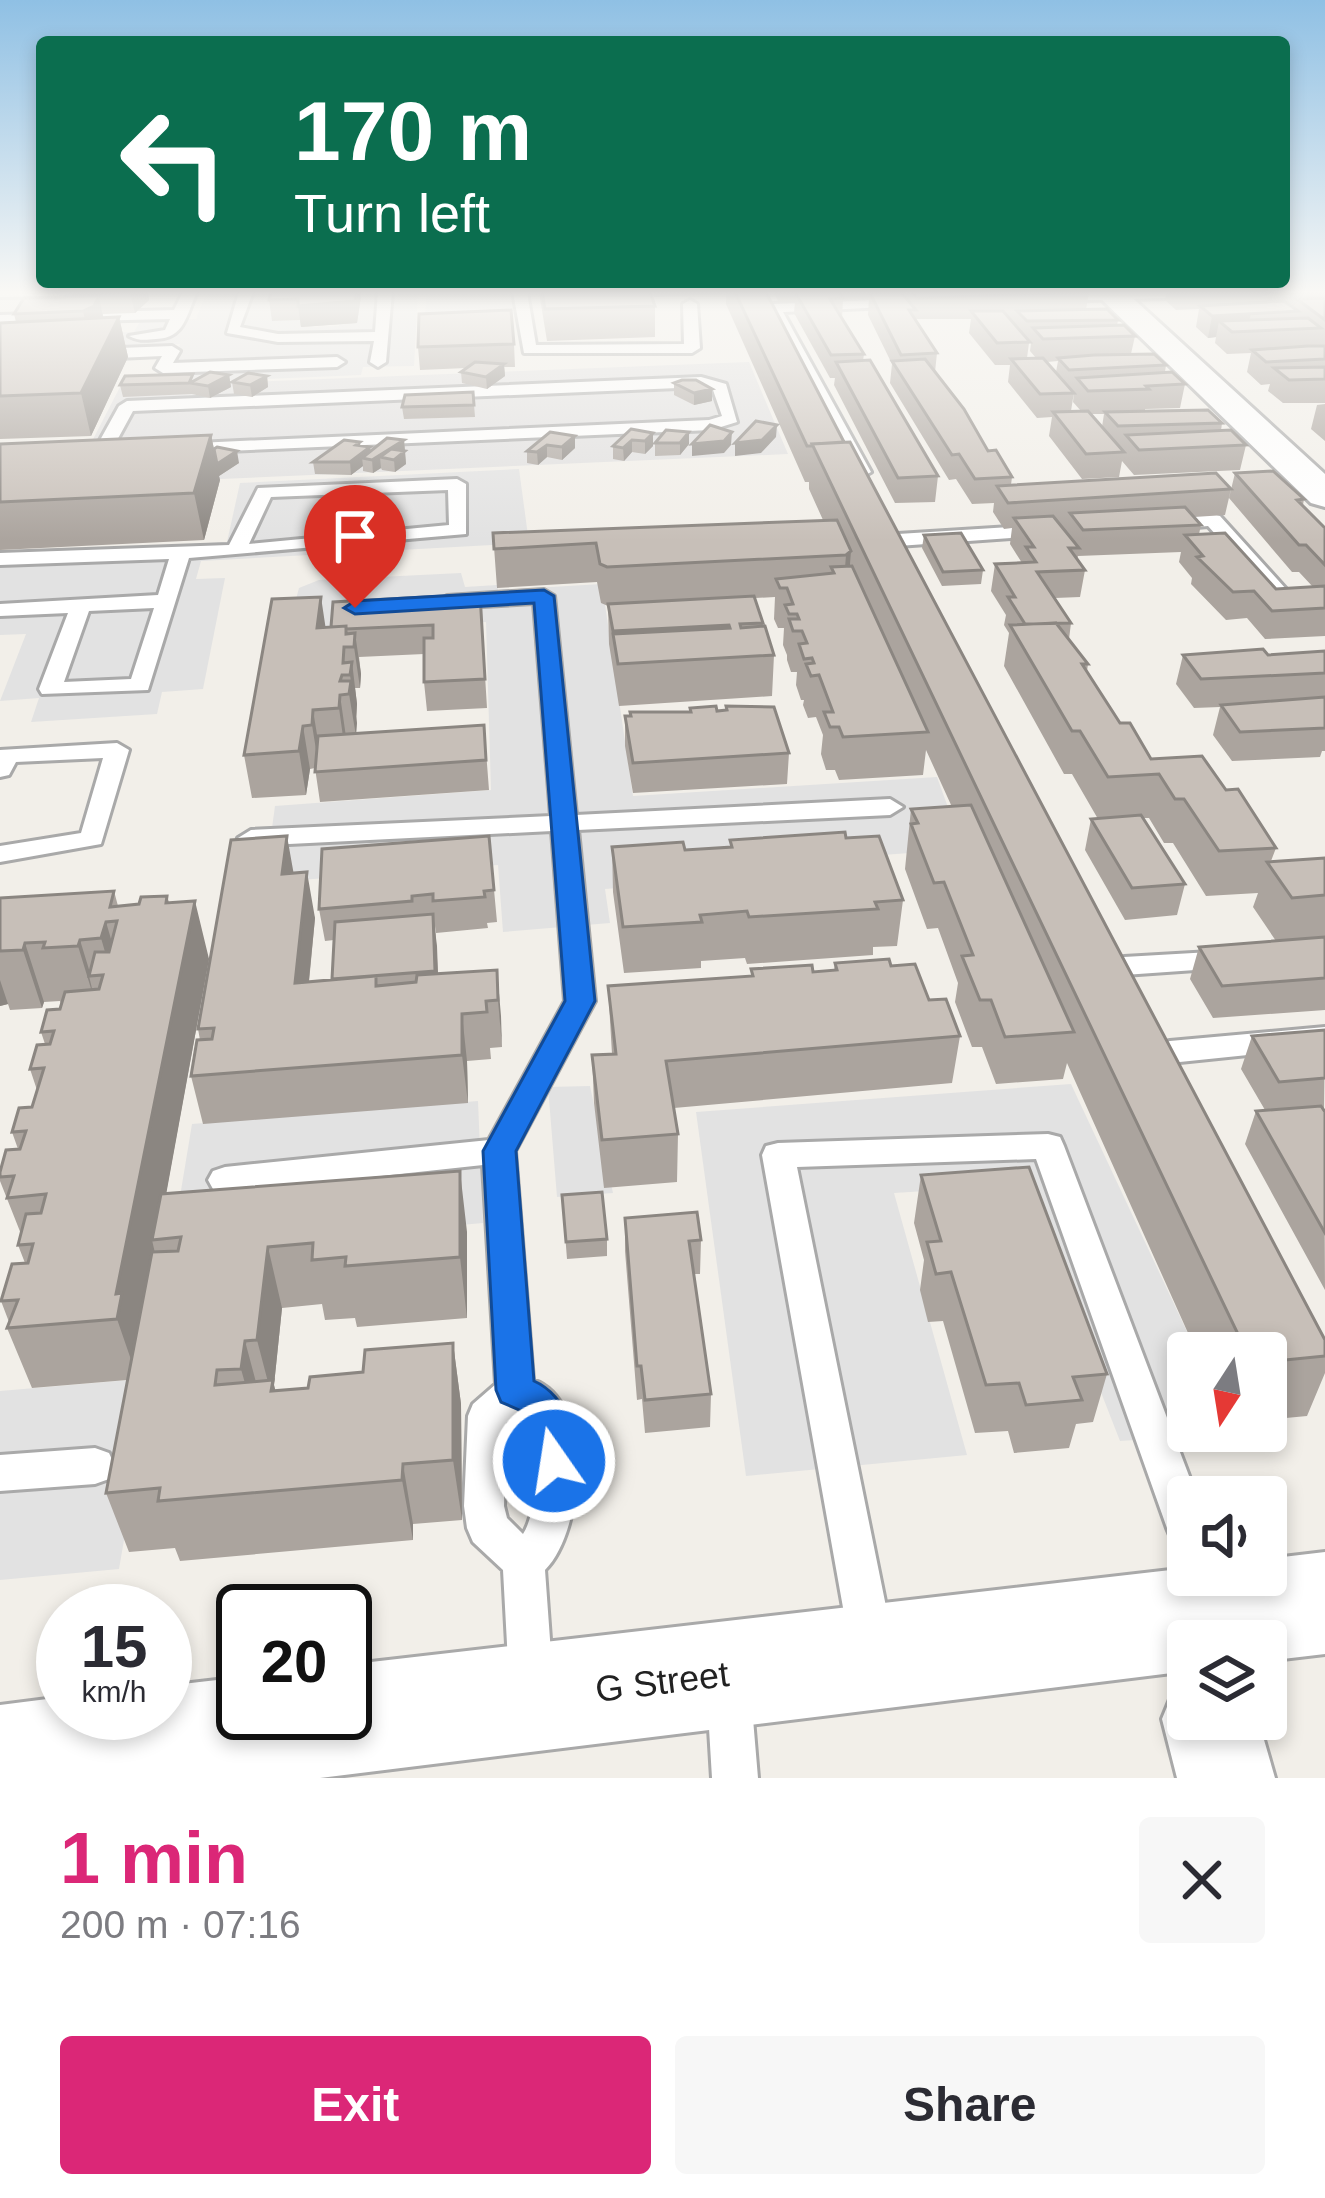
<!DOCTYPE html>
<html lang="en">
<head>
<meta charset="utf-8">
<style>
  body { margin:0; font-family:Helvetica,sans-serif; background:#f7f7f7; color:#2b2b33; height:100vh; display:flex; flex-direction:column; font-size:45px; white-space:nowrap }
  * { box-sizing:border-box; margin:0 }
  p { font-size:39px; color:#7c7c81 }
  .icon { flex:none; width:66px; height:66px; fill:none; stroke:currentColor; stroke-width:2; stroke-linecap:round; stroke-linejoin:round }
  .map { position:relative; height:1778px; overflow:hidden }
  .sheet { display:flex; flex-direction:column; background:#fff; flex:1 }
  .sheet>* { flex:none }
  .banner { position:absolute; left:36px; top:36px; width:1254px; height:252px; border-radius:12px; box-shadow:0 6px 18px #0003; background:#0b6e4f; color:#fff; overflow:hidden }
  .needle { width:78px; rotate:192deg }
  .fabs { position:absolute; left:1167px; top:1332px; display:grid; gap:24px }
  .fabs a { display:grid; place-items:center; width:120px; height:120px; border-radius:12px; background:#fff; box-shadow:0 6px 18px #0003; font-size:60px }
  .speed { position:absolute; left:36px; top:1584px; display:flex; gap:24px; font-size:60px; font-weight:700; text-align:center }
  .speed>* { display:grid; place-content:center; width:156px; height:156px; border-radius:50%; background:#fff; box-shadow:0 6px 18px #0003; line-height:1 }
  .speed small { font-size:30px; font-weight:400 }
  .speed .limit { border:6px solid #111; border-radius:18px; background:#fff; color:#111 }
  .pin { position:absolute; display:grid; place-items:center; width:102px; height:102px; color:#fff; margin:-123px -51px; border-radius:50% 50% 50% 0; rotate:-45deg; box-shadow:0 0 12px #0007 }
  .pin .icon { rotate:45deg }
  .me { position:absolute; width:132px; margin:-66px; rotate:347deg; stroke-linejoin:round; filter:drop-shadow(0 0 9px #0008) }
  .turn { display:flex; align-items:center; gap:42px; height:252px; padding:0 60px; font-size:54px }
  .turn .icon { width:156px; height:156px; stroke-width:2.5 }
  .turn b { display:block; font-size:84px; line-height:102px }
  .round { display:grid; place-items:center; flex:none; width:126px; height:126px; border-radius:12px; background:#f7f7f7 }
  .headline { display:flex; align-items:center; justify-content:space-between; height:204px; padding:0 60px }
  h1 { font-size:72px; font-weight:600; line-height:90px; color:#db2777 }
  .button { display:flex; gap:24px; margin-top:auto; padding:24px 60px }
  .button a { flex:1; height:138px; border-radius:12px; background:#db2777; color:#fff; font-size:48px; font-weight:600; line-height:138px; text-align:center }
  .button a+a { background:#f7f7f7; color:#2b2b33 }
  .map>svg:first-child { display:block }
</style>
</head>
<body>
<div class="map">
<svg width="1325" height="1778" viewBox="0 0 1325 1778">
  <rect width="100%" height="100%" fill="#f2efe9"/>
  <!-- residential -->
  <path fill="#e0dfdf" d="M749,362L788,454L37,487L89,447L120,387Z"/>
  <!-- parking -->
  <path fill="#e2e2e2" d="M207,292H316L272,321L301,320L302,327L339,326L354,292H418L414,366L363,367L361,375L166,383L180,344L0,349V336L134,332L141,320L196,319Z
    M427,292H516L519,313L444,328L424,323Z
    M519,469L529,543L201,561L196,579L225,578L203,689L162,692L157,714L31,722L39,698L0,701L26,634L0,635V554L227,542L240,483Z
    M461,573L465,587L497,585L498,590L602,584L633,796L937,777L963,849L655,872L657,885L605,889L610,923L503,932L498,865L246,884L253,830L272,828L275,806L491,790L486,622L343,631L285,640L299,588L319,580Z
    M1071,1084L1197,1353H1188V1431L1235,1433L1120,1441L1020,1185L894,1193L967,1455L746,1476L696,1112Z
    M590,1086L613,1193L557,1197L548,1087Z
    M478,1101L483,1223L171,1251L192,1124Z
    M152,1378L119,1569L0,1580V1391Z"/>
  <g fill="none" stroke-linecap="round" stroke-linejoin="round">
    <!-- service casing -->
    <g stroke="#a9a9a9" stroke-width="6">
      <path id="service" d="M0,292H70L63,296L0,297Z
        M183,292H197C186,315 185,338 156,339C145,340 138,341 129,336L165,330L170,319L0,323V315L174,310Z
        M239,292H253L240,327L278,334L375,332L378,292H392L386,362L378,367L370,362L374,341L278,342L227,333Z
        M513,292H527L536,345L684,344L683,304L690,300L697,304L700,348L692,353H524Z
        M1101,292H1244L1237,296L1056,301L1049,297L1056,293Z
        M903,299L910,303L908,306L783,312L871,472L862,477L853,472L767,308L774,304Z
        M172,346L180,351L173,363L337,357L345,362L337,367L163,373L155,368L162,356L94,359L86,354L94,349Z
        M701,377L726,384L737,422L711,430L181,453L175,452V444L709,420L722,416L713,390L701,387L133,411L109,455L94,451L119,406L127,401Z
        M457,479L466,484V534L189,558L148,690L42,694L39,689L68,613L0,616V604L158,595L169,559L0,565V553L229,545L258,488ZM448,490L449,525L249,544L271,497ZM154,608L131,679L64,682L89,611Z
        M1213,514L1220,516L1295,599V607H1281L1208,526L1161,530L1152,524L1161,518Z
        M1105,521L1112,523V531L898,546L888,540L898,534Z
        M544,590L554,596L576,815L890,799L903,807L890,815L578,830L595,1001L515,1151L533,1380C594,1401 584,1531 545,1570L553,1681L547,1697L531,1703L515,1697L509,1681L503,1570L473,1542L467,1528L464,1506L468,1416L473,1404L496,1384L483,1165L225,1193L213,1189L208,1180L213,1171L225,1167L489,1140L565,1001L552,831L251,846L238,838L251,830L551,816L534,603L447,608L437,602L447,596ZM522,1409C543,1430 539,1510 523,1534L507,1518L504,1506L506,1423Z
        M117,743L129,750L101,844L0,862V846L81,833L103,758L16,762L9,775L0,777V750Z
        M1228,951L1238,953L1242,960L1238,967L1124,975L1110,966L1124,957Z
        M1325,1027V1047L1170,1063L1159,1060L1155,1052L1159,1044L1170,1041Z
        M1048,1134L1060,1137L1064,1146L1197,1497H1188V1547L1173,1542L1167,1528L1036,1159L797,1167L893,1641L886,1656L871,1663L856,1656L849,1641L762,1155L766,1146L778,1143Z
        M95,1448L109,1453L115,1466L109,1479L95,1484L0,1491V1455Z
        M729,1673L745,1679L751,1695L758,1778H712L707,1695L713,1679Z"/>
    </g>
    <!-- minor casing -->
    <g stroke="#a9a9a9" stroke-width="6">
      <path id="minor" d="M1094,292H1126L1325,474V507L1311,503Z
        M1188,1680V1719H1258L1275,1778H1177L1162,1719L1176,1685Z"/>
    </g>
    <!-- tertiary casing -->
    <g stroke="#a9a9a9" stroke-width="6">
      <path id="tertiary" d="M1325,1552V1654L1266,1661V1641H1188V1671L320,1778H0V1705L63,1697V1713H165V1686L243,1677V1713H345V1665L1188,1568V1575H1266V1559Z"/>
    </g>
    <!-- service -->
    <use href="#service" fill="#fff" fill-rule="evenodd"/>
    <!-- minor -->
    <use href="#minor" fill="#fff" fill-rule="evenodd"/>
    <!-- tertiary -->
    <use href="#tertiary" fill="#fff" fill-rule="evenodd"/>
  </g>
  <!-- wall -->
  <path fill="#aba49e" fill-rule="evenodd" d="M148,292L149,300L135,313L103,314V317H119L128,357L91,436L0,439V323L16,322L14,314L75,297L74,294Z
    M539,292H650L655,306V337L547,341Z
    M653,292H722V294L654,297Z
    M726,292H766L844,442L1325,1340V1373L1307,1416L1266,1420V1353H1197L1067,1063L1063,1079L996,1084L982,1047H972L955,1002L958,983L938,928L927,929L905,869L911,809L952,807L926,750L923,775L839,780L835,770H826L821,754L823,735L816,717L808,718L803,705L804,700H801L796,685L797,672H791L787,660V655L783,645L784,628H778L774,619L775,597L755,598L763,627L774,655L772,696L619,706L609,644L608,606L601,603L597,582L497,588L493,533L823,520L809,489V482H805L726,304Z
    M773,292H1089L1086,310L1118,320L1117,326L1135,336L1131,354L1166,365L1165,372L1185,384L1180,408L1145,409V411L1222,423L1221,431L1246,445L1240,470L1134,475L1122,461L1119,477L1082,479L1049,436L1052,417L1037,418L1008,382L1010,365H995L969,333L971,319H915L937,353L935,372L988,451L1012,477L1011,485L1231,489L1225,515L1194,517L1201,525L1199,534L1276,589L1313,587L1299,572H1292L1229,498L1235,473L1304,499L1303,505L1325,528V636L1265,639L1247,618L1226,620L1191,584L1192,578L1179,562L1181,552L1078,556L1077,559L1085,570L1080,597L1055,598L1071,623L1069,639L1088,664L1087,671L1120,723L1151,759L1226,790L1276,848L1271,861L1325,858V1010L1213,1018L1190,979L1199,947L1276,941L1253,907L1258,893L1206,896L1173,843H1164L1149,818H1142L1185,884L1177,915L1125,920L1085,850L1091,819H1098L1072,774H1064L1004,666L1009,633L1004,625L1006,615L991,591L995,564L1022,563L1010,544L1012,528L1004,529L993,512L994,503L972,504L956,479L949,480L890,383L892,364L868,315L869,298L843,299L842,319L864,354L863,361L938,476L935,502L895,503L834,385L835,378H830L794,313L795,301H778ZM1029,343H1031L1030,351L1036,358H1027ZM1058,361L1056,372L1047,362ZM1074,392L1073,402L1081,411H1071ZM1091,414H1104L1102,427Z
    M1167,292H1325V403H1283L1268,391L1270,384L1261,385L1247,372L1251,353L1227,354L1215,343L1216,337L1208,338L1196,327L1199,309L1176,310L1165,300Z
    M361,296L357,323L301,327L300,320L272,321L269,300Z
    M514,344L515,367H504L505,376L487,389L462,383L461,372L466,368L420,370L418,347Z
    M229,375L231,387L210,398L192,394L123,397L120,385L194,381Z
    M267,376L268,387L252,397L234,394L232,382Z
    M674,383L712,389V401L694,405L674,395Z
    M473,392L475,417L404,419L402,407Z
    M1325,404V441L1311,429L1317,405Z
    M689,432V444L680,455L655,456V443Z
    M653,433V446L645,454L632,452L624,461L613,459V446Z
    M211,435L214,449L239,463L219,476L220,480L204,540L0,550V444Z
    M575,436V448L562,460L547,457L538,465L527,463V451Z
    M404,440L406,464L395,472L382,470L381,468L373,473L363,471V466L351,475L315,474L313,462L360,445L371,451Z
    M924,535L983,570L981,584L942,586L922,548Z
    M480,594L487,708L427,711L424,682V654L359,657L361,674L360,688H355L357,704L356,733L484,725L489,790L320,802L315,768L310,769L306,795L252,798L244,755L325,627Z
    M1325,651V751H1322L1320,757L1232,761L1213,735L1220,707L1194,708L1176,684L1183,655H1268Z
    M717,711L789,753L787,784L633,793L625,746V716Z
    M489,836L497,922L487,923L488,928L436,933L435,926L438,974L497,970L502,1047L490,1048L491,1059L467,1061L468,1103L203,1124L191,1076L200,1040L198,1029L293,873L315,918L309,982L332,980L334,940L325,941L319,909Z
    M846,838L903,900L897,946L873,947V955L747,964L745,958L701,961V968L624,973L613,892L612,847L685,850L730,847V840Z
    M114,891L118,906L139,904L167,896L169,902L209,959L166,1193L467,1232V1318L357,1327L355,1318L325,1320L322,1304L282,1308L274,1385L275,1391L308,1388L453,1343L461,1404L462,1520L413,1524V1540L180,1561L175,1548L129,1552L106,1493L127,1380L32,1388L7,1328L9,1322L1,1301L25,1263L18,1245L21,1234L0,1181V1172L18,1149L12,1132L32,1107L37,1090L30,1069L45,1044L41,1032L60,1009L61,1005L60,1001L44,1002L42,1008L10,1010L8,1004L0,1006V898Z
    M835,963L891,966L929,1000L960,1036L952,1083L674,1108L678,1134L677,1182L604,1188L594,1103L592,1055L612,1054L608,986L751,976V969L813,972L834,970Z
    M1325,1030L1324,1110L1325,1290L1245,1144L1256,1111L1265,1110L1241,1069L1252,1036Z
    M921,1175L1107,1374L1093,1422L1076,1424L1069,1448L1014,1453L1008,1431L975,1433L943,1321L928,1322L920,1290L924,1260L914,1223Z
    M562,1195L607,1239V1256L567,1259Z
    M625,1218L701,1240L700,1274H694L711,1394L710,1427L645,1433L642,1399L637,1400L625,1251Z"/>
  <!-- shaded-wall -->
  <path fill="#8b8681" d="M130,292H148L149,300L135,313Z
    M356,292H361V296L357,323L301,327L298,306Z
    M99,296L103,317L88,333L83,311Z
    M1251,313L1247,331L1219,321L1216,337L1208,338L1212,316Z
    M119,317L128,357L91,436L81,393Z
    M504,364L505,376L487,389L486,377Z
    M229,375L231,387L210,398L208,386Z
    M267,376L268,387L252,397L250,385Z
    M712,389V401L694,405V393Z
    M777,425L776,437L761,453L735,456V443Z
    M689,432V444L680,455V443Z
    M732,432L731,445L724,453L692,456V444Z
    M653,433V446L645,454V441Z
    M211,435L217,464L237,451L239,463L219,476L220,480L204,540L194,493Z
    M575,436V448L562,460V447Z
    M404,440L406,464L395,472L394,460L380,457L381,468L373,473L372,460Z
    M632,440V452L624,461L623,448Z
    M360,442L361,453L370,447L372,459L362,458L363,466L351,475L350,462L356,445Z
    M547,445V457L538,465L537,452Z
    M851,551L848,590L843,594L846,555Z
    M321,597L327,637L317,628Z
    M355,633L361,674L360,688L354,647Z
    M352,662L357,704L356,717L350,675Z
    M351,681L357,723L356,736L349,694Z
    M340,695L346,737L345,751L339,708Z
    M313,710L320,753L319,768L312,725Z
    M303,726L310,769L306,795L299,751Z
    M287,836L295,881L282,874Z
    M307,872L315,918L304,1030L295,983Z
    M195,901L209,959L158,1239L152,1240L155,1253L138,1380L117,1319L116,1294Z
    M433,914L437,946L439,1003L435,971Z
    M106,922L123,980L118,997L101,938Z
    M80,940L91,976H89L96,1005L78,946Z
    M25,943L44,1002L42,1008L23,950Z
    M497,970L501,1016L502,1047L498,1000Z
    M0,980L8,1004L0,1006Z
    M462,1014L467,1061L468,1103L462,1055Z
    M460,1171L467,1232V1318L460,1257Z
    M268,1247L282,1308L274,1385L288,1440L286,1451L257,1340Z
    M245,1341L261,1401L258,1430L241,1369Z
    M453,1343L461,1404L462,1520L453,1460Z
    M403,1464L413,1524V1540L402,1480Z"/>
  <!-- building -->
  <path fill="#c7bfb8" stroke="#8b8681" stroke-width="3" d="M75,292H131L74,294Z
    M271,292H356L355,301L298,306V299L269,300Z
    M542,292H650L655,306L545,309Z
    M735,292H766L844,442L812,444L813,446H807Z
    M795,292H839L843,298L830,299L864,354L831,355Z
    M901,292L916,310H909L937,353L901,355L870,293Z
    M912,292H1089L917,298Z
    M99,296L94,306L83,311L14,314L24,298Z
    M1325,298V320L1297,299Z
    M1284,301L1298,311L1212,316L1200,306Z
    M1107,309L1118,320L1027,321L1017,311Z
    M511,310L514,344L418,347L419,314Z
    M971,311H1003L1030,342L997,343Z
    M119,317L81,393L0,396V323Z
    M1308,318L1321,328L1232,332L1219,321Z
    M1124,325L1135,336L1043,339L1033,328Z
    M1308,346H1325V359L1266,362L1252,350Z
    M1154,354L1166,365L1069,370L1058,358L1094,355Z
    M1043,358L1074,393L1040,394L1011,359Z
    M925,359L964,409L988,451L996,450L1012,477L975,479L959,454L952,455L892,361Z
    M870,360L938,476L898,478L836,362Z
    M475,362L504,364L486,377L461,372Z
    M1325,367V379L1289,380L1274,368Z
    M210,372L229,375L208,386L190,383Z
    M1172,372L1185,384L1146,386L1149,389L1088,391L1077,378Z
    M248,373L267,376L250,385L232,382Z
    M193,374L189,383L120,385L125,376Z
    M682,380H696L712,389L694,393L674,383Z
    M473,392L474,405L402,407L405,395Z
    M1208,410L1222,423L1118,426L1105,412Z
    M1088,411L1124,452L1086,454L1053,412Z
    M756,421L777,425L762,440L735,443Z
    M710,425L732,432L724,441L692,444Z
    M631,429L653,433L645,441L632,440L623,448L613,446Z
    M666,430L689,432L680,443H655Z
    M1231,430L1246,445L1139,450L1126,435Z
    M550,432L575,436L562,447L547,445L537,452L527,451Z
    M211,435L194,493L0,502V444Z
    M387,438L404,440L372,460L362,458Z
    M344,440L360,442L356,445L370,447L350,462H313Z
    M850,442L1325,1340V1356L1266,1362V1353H1247L812,444Z
    M217,447L237,451L217,464L214,449Z
    M391,449L405,451L394,460L380,457Z
    M1273,471L1304,499L1297,500L1325,528V565L1306,545H1299L1235,473Z
    M1216,473L1231,489L1008,503L997,486Z
    M1185,507L1201,525L1083,530L1070,513Z
    M1053,516L1079,548H1069L1085,570L1037,572L1071,623L1025,624L1008,597H1015L995,564L1036,562L1026,547H1034L1014,518Z
    M837,520L851,551L846,555L607,567L600,564L596,543L494,549L493,533Z
    M961,533L983,570L943,572L924,535Z
    M1225,533L1276,589L1325,586V608L1272,611L1254,591L1233,592L1197,557L1203,556L1185,535Z
    M852,566L928,732L843,737L839,727H830L824,712H833L819,675L811,676L806,664L814,663L812,658L804,659L799,644L807,643L802,631H793L789,619H799L797,614H789L785,605L793,604L787,588H780L776,579L834,573L831,567Z
    M480,594L485,679L424,682V638H433V625L346,629V626L331,627L333,602Z
    M754,596L763,623L740,624L741,628L765,626L774,655L618,664L613,634L730,628L729,625L613,631L608,604Z
    M321,597L317,628L346,626V634L355,633L354,647H344L343,663L352,662L350,675H342L340,681H351L349,694L340,695L339,708L313,710L312,725L303,726L299,751L244,755L272,599Z
    M1056,623L1088,664H1082L1120,723H1130L1151,759L1202,756L1226,790L1238,789L1276,848L1219,851L1184,799H1175L1159,774L1108,777L1080,731H1072L1010,625Z
    M1263,649L1268,655L1325,651V673L1201,679L1183,655Z
    M1325,697V728L1240,732L1221,705Z
    M716,706L717,711L727,710L726,706L774,707L789,753L633,763L625,716H631L630,712H691L690,708Z
    M484,725L486,760L315,772L318,736Z
    M971,805L1074,1032L1005,1037L991,1000H980L962,956L973,955L944,882L934,883L911,824L918,823L911,809Z
    M1141,815L1185,884L1132,888L1091,819Z
    M845,832L846,838L879,836L903,900L875,902L878,909L749,917L747,911L700,915L702,922L623,927L612,847L683,842L685,850L732,847L730,840Z
    M287,836L282,874L307,872L295,983L376,976V986L416,982L417,975L497,970L498,1000L486,1001L487,1012L462,1014V1055L191,1076L197,1040L212,1039L214,1028L198,1029L231,840Z
    M489,836L494,890L484,891L485,897L433,901V894L412,896V901L319,909L322,849Z
    M1325,858V895L1292,898L1267,862Z
    M114,891L110,907L139,904L141,897L167,896L166,903L195,901L116,1294L122,1293L117,1319L7,1328L18,1300L1,1301L12,1264L28,1263L33,1244L18,1245L26,1214L41,1213L46,1194L7,1198L14,1176L0,1177V1172L6,1150L20,1149L26,1131L12,1132L19,1108L32,1107L44,1068L30,1069L37,1045L50,1044L54,1031L41,1032L47,1010L60,1009L65,992L99,989L103,975L89,976L95,952H109L117,921L106,922L101,938L80,940L78,946L43,948L45,942L25,943L23,950L0,951V898Z
    M433,914L435,971L332,979L335,922Z
    M1325,937V978L1222,986L1199,947Z
    M889,959L891,966L915,964L929,1000L946,999L960,1036L666,1061L678,1134L602,1140L592,1055L616,1054L608,986L753,976L751,969L812,965L813,972L837,970L835,963Z
    M1325,1030V1078L1279,1082L1252,1036Z
    M1321,1106L1325,1112V1233L1256,1111Z
    M1029,1167L1107,1374L1073,1377L1082,1400L1026,1405L1019,1383L986,1385L951,1272L936,1274L927,1242L941,1241L921,1175Z
    M460,1171V1257L345,1266L346,1257L312,1260L313,1243L268,1247L257,1340L245,1341L241,1369L217,1370L215,1385L273,1380L271,1391L308,1388L310,1377L363,1372L365,1350L453,1343V1460L403,1464L402,1480L158,1501L160,1488L106,1493L152,1252L178,1251L181,1237L152,1240L161,1194Z
    M602,1192L607,1239L566,1242L562,1195Z
    M697,1212L701,1240L689,1241L711,1394L645,1400L641,1366H637L625,1218Z"/>
  <!-- sky -->
  <linearGradient id="sky" x2="0" y2="1"><stop stop-color="#8fc0e4"/><stop offset="0.54" stop-color="#f9f8f5"/><stop offset="1" stop-color="#f9f8f5" stop-opacity="0"/></linearGradient>
  <rect width="1325" height="541" fill="url(#sky)"/>
  <!-- route -->
  <path fill="#1a73e8" stroke="#114b97" stroke-width="3" d="M544,590L554,596L595,1001L516,1151L534,1381C566,1395 584,1440 568,1474L554,1479L540,1474L526,1413L501,1402L496,1390L483,1151L565,1001L534,603L355,614L344,608L355,601Z"/>
  <g text-anchor="middle" stroke-width="9" stroke-linejoin="round" paint-order="stroke">
    <!-- near-street labels -->
    <g font-size="36" fill="#222" stroke="#fff">
      <text transform="translate(662 1681) rotate(-7)" y="13">G Street</text>
    </g>
  </g>
</svg>
<div class="fabs">
<a><svg class="needle" viewBox="-14 -14 28 28"><path d="M0-13l5 13h-10z" fill="#e53935"/><path d="M0 13l5-13h-10z" fill="#7c7c81"/></svg></a>
<a><svg class="icon" aria-label="sound" viewBox="0 0 24 24"><path d="M4 9h4l5-4v14l-5-4H4zM17 9q2 3 0 6"/></svg></a>
<a><svg class="icon" aria-label="layers" viewBox="0 0 24 24"><path d="M12 4l9 5-9 5-9-5zM3 14l9 5 9-5"/></svg></a>
</div>
<div class="speed"><div>15<small>km/h</small></div><div class="limit">20</div></div>
<div class="pin" style="left:355px;top:608px;background:#d93025"><svg class="icon" aria-label="arrive" viewBox="0 0 24 24"><path d="M6 21V4h12l-3 4 3 4H6"/></svg></div>
<svg class="me" style="left:554px;top:1461px" viewBox="-20 -20 40 40"><circle r="17" fill="#1a73e8" stroke="#fff" stroke-width="3"/><path d="M0-11L8 9 0 5-8 9z" fill="#fff"/></svg>
<div class="banner">
<div class="turn"><svg class="icon" aria-label="left" viewBox="0 0 24 24"><path d="M17 20v-9H6M10 6l-5 5 5 5"/></svg><div><b>170 m</b>Turn left</div></div>
</div>
</div>
<section class="sheet">
<div class="headline"><div><h1>1 min</h1><p>200 m · 07:16</p></div><a class="round"><svg class="icon" aria-label="close" viewBox="0 0 24 24"><path d="M6 6l12 12M18 6L6 18"/></svg></a></div>
<div class="button"><a>Exit</a><a>Share</a></div>
</section>
</body>
</html>
